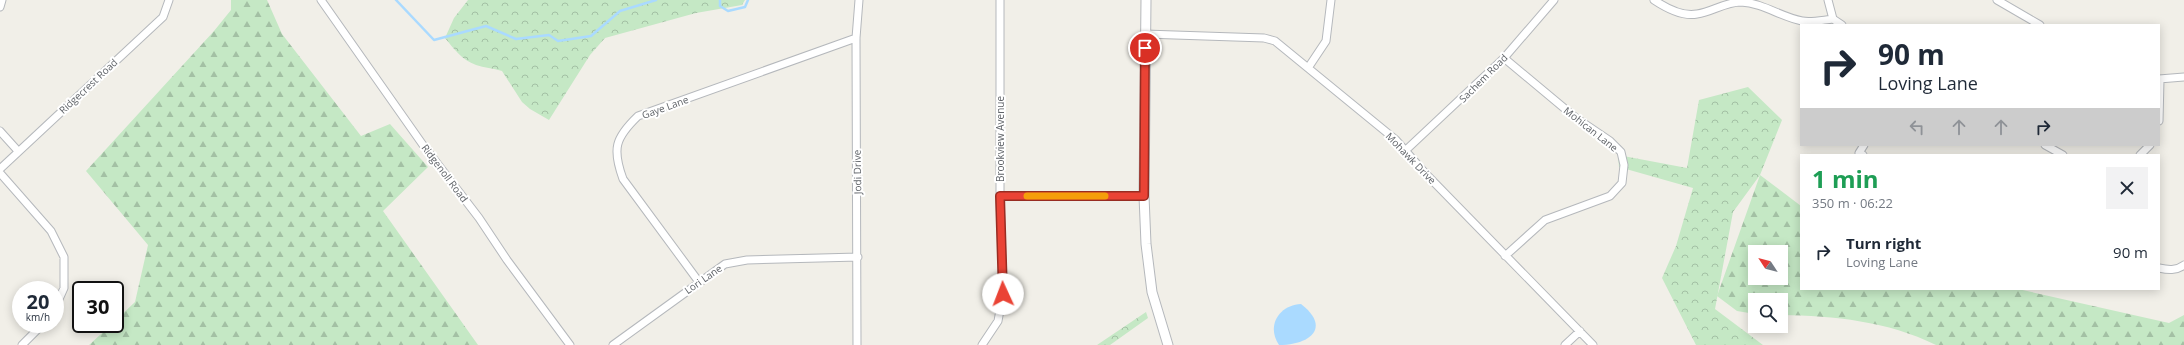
<!DOCTYPE html>
<html lang="en">
<head>
<meta charset="utf-8">
<style>
  body { margin:0; font-family:"Open Sans",sans-serif; background:#f2f2f3; color:#1f2937; height:100vh; display:flex; flex-direction:column; font-size:15px; white-space:nowrap }
  * { box-sizing:border-box; margin:0 }
  p { font-size:13px; color:#747a83 }
  .icon { flex:none; width:22px; height:22px; fill:none; stroke:currentColor; stroke-width:2; stroke-linecap:round; stroke-linejoin:round }
  .map { position:relative; flex:1; overflow:hidden }
  .drawer { position:absolute; left:1800px; top:154px; width:360px; height:136px; display:flex; flex-direction:column; background:#fff; border-radius:0px; box-shadow:0 2px 10px #0003 }
  .drawer>* { flex:none }
  .hud { position:absolute; left:1800px; top:24px; width:360px; height:122px; border-radius:0px; box-shadow:0 2px 10px #0003; background:#fff; color:#1f2937; overflow:hidden }
  .needle { width:26px; rotate:306deg }
  .tools { position:absolute; left:1748px; top:245px; display:grid; gap:8px }
  .tools a { display:grid; place-items:center; width:40px; height:40px; border-radius:0px; background:#fff; box-shadow:0 2px 10px #0003; font-size:20px }
  .speed { position:absolute; left:12px; top:281px; display:flex; gap:8px; font-size:20px; font-weight:700; text-align:center }
  .speed>* { display:grid; place-content:center; width:52px; height:52px; border-radius:50%; background:#fff; box-shadow:0 2px 10px #0003; line-height:1 }
  .speed small { font-size:10px; font-weight:400 }
  .speed .limit { border:2px solid #111; border-radius:6px; background:#fff; color:#111 }
  .pin { position:absolute; display:grid; place-items:center; width:34px; height:34px; color:#fff; margin:-17px; border:2px solid #fff; border-radius:50%; box-shadow:0 1px 4px #0007 }
  .me { position:absolute; width:44px; margin:-22px; rotate:358deg; stroke-linejoin:round; filter:drop-shadow(0 0 3px #0008) }
  .turn { display:flex; align-items:center; gap:14px; height:84px; padding:0 12px; font-size:18px }
  .turn .icon { width:52px; height:52px; stroke-width:2.5 }
  .turn b { display:block; font-size:28px; line-height:34px }
  .lanes { display:flex; align-items:center; height:38px; padding:0 12px; background:#0003; justify-content:center; gap:20px; direction:ltr }
  .lanes .off { opacity:.35 }
  .round { display:grid; place-items:center; flex:none; width:42px; height:42px; border-radius:0px; background:#f2f2f3 }
  .summary { display:flex; align-items:center; justify-content:space-between; height:68px; padding:0 12px }
  h1 { font-size:24px; font-weight:700; line-height:30px; color:#1e9e55 }
  ul { padding:0; list-style:none }
  li { display:flex; align-items:center; gap:12px; height:60px; padding:0 12px }
  li div { flex:1 }
  li b { display:block; font-size:15px }
  li em { font-style:normal }
  .map>svg:first-child { display:block }
</style>
</head>
<body>
<div class="map">
<svg width="2184" height="345" viewBox="0 0 2184 345">
  <defs>
    <pattern id="forest-firs" width="22" height="20" patternUnits="userSpaceOnUse"><rect width="22" height="20" fill="#c5e8c5"/><path d="M5 1l3.5 6h-7zM16 11l3.5 6h-7z" fill="#a3c0a4"/></pattern>
    <pattern id="park-crowns" width="20" height="18" patternUnits="userSpaceOnUse"><rect width="20" height="18" fill="#c5e8c5"/><path d="M2 6a3 3 0 1 1 6 0M12 15a3 3 0 1 1 6 0" fill="none" stroke="#a3c0a4"/></pattern>
  </defs>
  <rect width="100%" height="100%" fill="#f1efe8"/>
  <!-- forest -->
  <path fill="url(#forest-firs)" fill-rule="evenodd" d="M231,0H267L282,34L361,136L390,124L428,167L383,211L478,345H89L112,324H115V321L135,302L148,245L86,171L214,31L231,10Z
    M1760,175L1801,206V289H2018L2169,323L2184,315V345H1936C1887,321 1835,316 1781,315V300H1755V314L1737,311L1717,296ZM1755,252H1781V278H1755Z"/>
  <!-- park -->
  <path fill="url(#park-crowns)" d="M468,0H745L742,5L696,13L605,38L590,55L549,120L530,109L522,102L502,71C493,68 484,68 476,65C462,60 454,49 445,38L454,18Z
    M1748,87L1782,120L1760,175L1733,212L1715,309L1763,345H1696L1662,278L1676,246L1693,188L1619,167L1618,155L1687,168L1699,100Z
    M1146,312L1148,318L1110,345H1097Z"/>
  <!-- water -->
  <path fill="#aadaff" d="M1301,304C1331,327 1311,345 1279,345C1266,326 1279,305 1301,304Z"/>
  <g fill="none" stroke-linecap="round" stroke-linejoin="round">
    <!-- stream -->
    <path stroke="#aadaff" stroke-width="2.5" d="M396,0L434,40L486,26L516,39L549,35L558,41L591,36L620,11L656,0
      M720,0V6L728,11L745,7L748,0"/>
    <!-- minor casing -->
    <g stroke="#b5b8bc" stroke-width="9">
      <path id="minor" d="M321,0L423,145L479,218L507,260L570,345
        M1654,0C1666,8 1682,17 1697,14C1712,12 1725,2 1741,2C1763,3 1781,17 1802,21C1811,23 1823,20 1833,19
        M1828,0L1833,19L1842,25
        M1997,0L2040,25
        M0,7L2,0
        M1145,34L1264,38L1275,41L1396,140L1425,173L1593,345
        M1504,58L1576,118L1610,141L1621,152L1624,165L1622,183L1610,196L1545,220L1505,256
        M1308,68L1326,41L1331,0
        M2159,79L2184,77
        M2159,121L2160,80
        M0,131L18,151
        M2045,145L2063,155
        M1406,150L1504,58L1554,0
        M1863,155L1859,153L1864,145
        M2140,155L2150,145
        M0,169L163,17L169,0
        M0,173L51,231L64,257V288L55,308
        M1000,196H1144
        M2159,268C2168,270 2176,271 2184,265
        M699,282L623,179C612,149 615,138 638,116L856,38
        M22,345L43,324
        M613,345L725,264L747,260L858,257
        M857,345L856,38L859,0
        M982,345L998,321L1003,294L1000,196V0
        M1565,345L1580,331"/>
    </g>
    <!-- tertiary casing -->
    <g stroke="#b5b8bc" stroke-width="11">
      <path id="tertiary" d="M1146,0L1144,196L1146,244L1152,292L1168,345"/>
    </g>
    <!-- minor -->
    <use href="#minor" stroke="#fff" stroke-width="7"/>
    <!-- tertiary -->
    <use href="#tertiary" stroke="#fff" stroke-width="9"/>
  </g>
  <g fill="none" stroke-linecap="round" stroke-linejoin="round">
    <!-- route casing -->
    <g stroke="#982c22" stroke-width="10">
      <path id="route" d="M1003,294L1000,196H1144L1145,48"/>
    </g>
    <!-- route -->
    <use href="#route" stroke="#ea4335" stroke-width="7"/>
    <!-- slow -->
    <path stroke="#f59e0b" stroke-width="7" d="M1027,196H1105"/>
  </g>
  <g text-anchor="middle" stroke-width="4" stroke-linejoin="round" paint-order="stroke">
    <!-- street labels -->
    <g font-size="10" fill="#5f6368" stroke="#fff">
      <text transform="translate(1483 78) rotate(-45)" y="4">Sachem Road</text>
      <text transform="translate(88 86) rotate(-43)" y="4">Ridgecrest Road</text>
      <text transform="translate(665 107) rotate(-20)" y="4">Gaye Lane</text>
      <text transform="translate(1591 129) rotate(38)" y="4">Mohican Lane</text>
      <text transform="translate(1000 139) rotate(-90)" y="4">Brookview Avenue</text>
      <text transform="translate(1411 158) rotate(46)" y="4">Mohawk Drive</text>
      <text transform="translate(857 172) rotate(-91)" y="4">Jodi Drive</text>
      <text transform="translate(445 173) rotate(53)" y="4">Ridgenoll Road</text>
      <text transform="translate(703 279) rotate(-35)" y="4">Lori Lane</text>
    </g>
  </g>
</svg>
<div class="tools">
<a><svg class="needle" viewBox="-14 -14 28 28"><path d="M0-13l5 13h-10z" fill="#e53935"/><path d="M0 13l5-13h-10z" fill="#747a83"/></svg></a>
<a><svg class="icon" aria-label="search" viewBox="0 0 24 24"><circle cx="10" cy="10" r="6"/><path d="M15 15l6 6"/></svg></a>
</div>
<div class="speed"><div>20<small>km/h</small></div><div class="limit">30</div></div>
<div class="pin" style="left:1145px;top:48px;background:#d93025"><svg class="icon" aria-label="arrive" viewBox="0 0 24 24"><path d="M6 21V4h12l-3 4 3 4H6"/></svg></div>
<svg class="me" style="left:1003px;top:294px" viewBox="-20 -20 40 40"><circle r="19" fill="#fff"/><path d="M0-13L10 11 0 6-10 11z" fill="#ea4335"/></svg>
<div class="hud">
<div class="turn"><svg class="icon" aria-label="right" viewBox="0 0 24 24"><path d="M7 20v-9h11M14 6l5 5-5 5"/></svg><div><b>90 m</b>Loving Lane</div></div>
<div class="lanes"><svg class="icon off" aria-label="left" viewBox="0 0 24 24"><path d="M17 20v-9H6M10 6l-5 5 5 5"/></svg><svg class="icon off" aria-label="ahead" viewBox="0 0 24 24"><path d="M12 20V5M6 11l6-6 6 6"/></svg><svg class="icon off" aria-label="ahead" viewBox="0 0 24 24"><path d="M12 20V5M6 11l6-6 6 6"/></svg><svg class="icon" aria-label="right" viewBox="0 0 24 24"><path d="M7 20v-9h11M14 6l5 5-5 5"/></svg></div>
</div>
<section class="drawer">
<div class="summary"><div><h1>1 min</h1><p>350 m · 06:22</p></div><a class="round"><svg class="icon" aria-label="close" viewBox="0 0 24 24"><path d="M6 6l12 12M18 6L6 18"/></svg></a></div>
<ul>
<li><svg class="icon" aria-label="right" viewBox="0 0 24 24"><path d="M7 20v-9h11M14 6l5 5-5 5"/></svg><div><b>Turn right</b><p>Loving Lane</p></div><em>90 m</em></li>
</ul>
</section>
</div>
</body>
</html>
